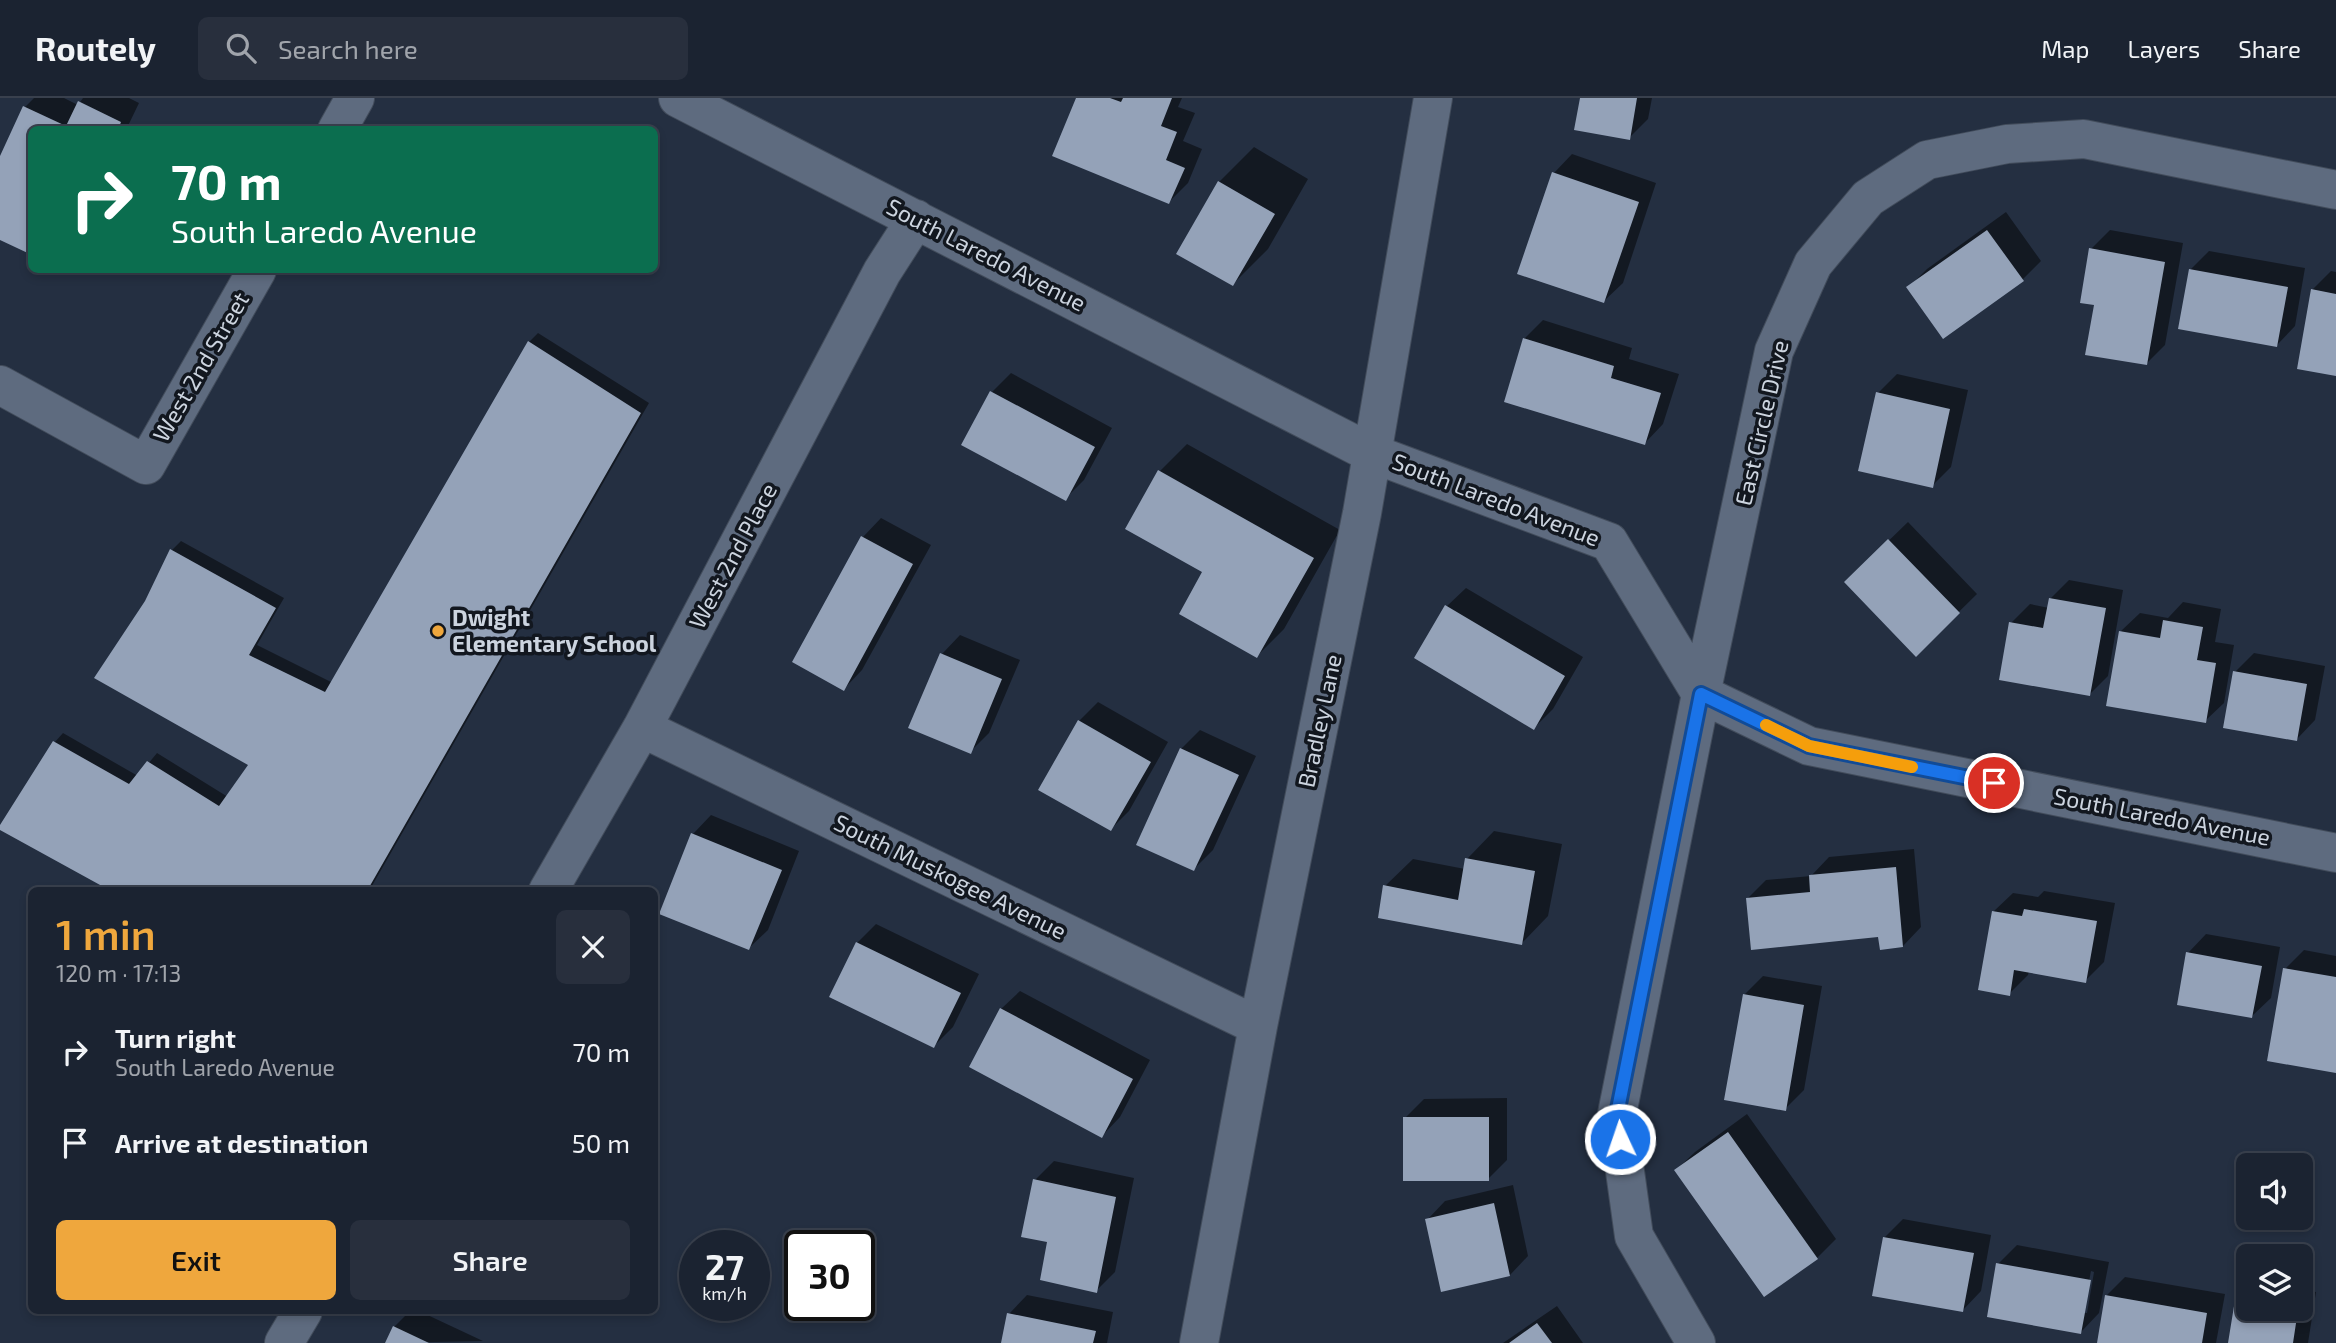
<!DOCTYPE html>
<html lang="en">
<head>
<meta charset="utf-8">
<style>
  body { margin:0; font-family:"Exo 2",sans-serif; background:#282f3d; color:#f1f3f6; height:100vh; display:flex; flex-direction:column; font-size:26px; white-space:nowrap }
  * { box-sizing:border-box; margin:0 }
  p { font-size:23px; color:#a0a4ab }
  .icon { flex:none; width:38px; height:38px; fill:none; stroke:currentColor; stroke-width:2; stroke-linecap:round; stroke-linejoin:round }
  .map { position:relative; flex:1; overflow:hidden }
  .panel { position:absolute; left:28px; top:789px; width:630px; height:427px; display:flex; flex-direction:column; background:#1b2331; border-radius:10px; box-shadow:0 4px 10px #0003,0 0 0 2px #39404d }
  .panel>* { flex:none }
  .guide { position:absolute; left:28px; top:28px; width:630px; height:147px; border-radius:10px; box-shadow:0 4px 10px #0003,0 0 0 2px #39404d; background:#0b6e4f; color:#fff; overflow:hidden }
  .buttons { position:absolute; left:2236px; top:1055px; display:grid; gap:14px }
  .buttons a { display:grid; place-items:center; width:77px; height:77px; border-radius:10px; background:#1b2331; box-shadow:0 4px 10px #0003,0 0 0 2px #39404d; font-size:35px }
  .speed { position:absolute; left:679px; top:1132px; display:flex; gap:14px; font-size:35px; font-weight:700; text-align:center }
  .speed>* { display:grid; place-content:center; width:91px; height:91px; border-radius:50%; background:#1b2331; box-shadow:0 4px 10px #0003,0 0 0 2px #39404d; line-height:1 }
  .speed small { font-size:18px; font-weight:400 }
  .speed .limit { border:4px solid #111; border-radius:10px; background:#fff; color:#111 }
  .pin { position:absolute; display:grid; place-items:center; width:60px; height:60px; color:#fff; margin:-30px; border:4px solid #fff; border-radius:50%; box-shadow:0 2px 7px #0007 }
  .me { position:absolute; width:77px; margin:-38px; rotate:357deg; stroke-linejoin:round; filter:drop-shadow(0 0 5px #0008) }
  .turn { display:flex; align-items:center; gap:24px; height:147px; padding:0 28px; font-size:32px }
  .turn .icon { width:91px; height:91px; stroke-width:2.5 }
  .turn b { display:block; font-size:49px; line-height:60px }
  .round { display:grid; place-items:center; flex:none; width:74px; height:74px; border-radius:10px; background:#282f3d }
  .overview { display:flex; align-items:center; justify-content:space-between; height:119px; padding:0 28px }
  h1 { font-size:42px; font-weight:600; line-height:52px; color:#efa73d }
  .primary-button { display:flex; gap:14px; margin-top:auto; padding:14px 28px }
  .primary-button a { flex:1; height:80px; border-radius:10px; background:#efa73d; color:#111; font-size:28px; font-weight:600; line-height:80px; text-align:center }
  .primary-button a+a { background:#282f3d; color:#f1f3f6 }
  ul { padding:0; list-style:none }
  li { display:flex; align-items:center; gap:21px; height:91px; padding:0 28px }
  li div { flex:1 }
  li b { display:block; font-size:26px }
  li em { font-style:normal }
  header { display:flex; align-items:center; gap:42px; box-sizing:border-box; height:98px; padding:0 35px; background:#1b2331; border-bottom:2px solid #39404d }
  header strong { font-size:33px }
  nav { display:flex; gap:38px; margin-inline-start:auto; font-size:24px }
  .search { width:490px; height:63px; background:#282f3d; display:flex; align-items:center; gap:18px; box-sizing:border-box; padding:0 24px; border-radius:10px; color:#a0a4ab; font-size:26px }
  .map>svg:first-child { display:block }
</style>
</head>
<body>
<header>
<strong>Routely</strong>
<div class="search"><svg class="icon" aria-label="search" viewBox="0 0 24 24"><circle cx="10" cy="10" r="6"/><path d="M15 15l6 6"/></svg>Search here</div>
<nav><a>Map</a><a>Layers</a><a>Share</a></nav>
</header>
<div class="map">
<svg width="2336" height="1245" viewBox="0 0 2336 1245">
  <rect width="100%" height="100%" fill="#242f41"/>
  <!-- shadow -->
  <path fill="#0007" fill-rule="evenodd" d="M34,0H64L78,7L83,0H129L139,5L126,32H32L0,140V62L25,9Z
    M1078,0H1182L1178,9L1195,15L1183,43L1202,51L1188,85L1169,104Z
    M1582,0H1652L1648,21L1629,40Z
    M1254,49L1308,81L1268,151L1233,186L1219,84Z
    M1572,56L1656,85L1623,185L1604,203L1554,75Z
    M2006,114L2041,163L2022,182L1909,189L1927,171Z
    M2110,132L2183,145L2165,247L2146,266L2096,206L2091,151Z
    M2209,153L2305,170L2295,228L2277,247L2190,172Z
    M2331,173L2336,174V276L2312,192Z
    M1543,222L1632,250L1629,261L1679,276L1663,326L1645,345L1524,241Z
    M538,235L649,305L369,793H115L0,730L54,645L63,635L138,678L157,655L228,699L251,666L147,504L172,452L181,443L284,500L257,547L333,585L529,244Z
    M1011,275L1112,330L1084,382L1065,401L992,294Z
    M1897,276L1968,292L1951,369L1932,388L1878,295Z
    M1187,346L1340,432L1284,531L1257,558L1160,373Z
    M881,420L931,447L862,572L844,591L863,439Z
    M1908,424L1977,496L1916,556L1846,484Z
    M2069,482L2123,492L2108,578L2089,597L2011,525L2030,506L2049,510L2050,501Z
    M1466,490L1583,559L1553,611L1534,630L1447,508Z
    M2183,504L2221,511L2215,544L2234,547L2224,605L2205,623L2121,533L2140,515L2168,520Z
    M960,537L1020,562L989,635L970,654L942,556Z
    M2254,555L2325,568L2315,622L2297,641L2235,574Z
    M1098,604L1168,644L1129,713L1111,731L1079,623Z
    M1200,632L1256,658L1213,752L1194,771L1138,746L1181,651Z
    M711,717L799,753L768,832L749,850L693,736Z
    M1494,733L1562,746L1548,818L1521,846L1385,788L1413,761L1465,771L1467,761Z
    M1914,751L1921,829L1903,848L1880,837L1747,801L1766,782L1811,778L1829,759Z
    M2044,793L2115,805L2104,864L2085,883L2029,873L2028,877L2009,896L1994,813L2013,795L2038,799Z
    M876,826L979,876L953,929L934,948L857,845Z
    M2206,836L2280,849L2271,900L2252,918L2188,855Z
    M2304,852L2336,858V974L2285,871Z
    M1763,878L1822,888L1804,992L1785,1011L1744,897Z
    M1020,893L1150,962L1120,1019L1102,1038L1001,911Z
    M1507,1000V1062L1488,1081L1405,1020L1424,1001Z
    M1747,1016L1836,1141L1817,1160L1676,1072L1695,1054Z
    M1054,1063L1134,1080L1115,1174L1096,1193L1049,1143L1035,1082Z
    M1513,1087L1528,1158L1510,1177L1427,1122L1445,1103Z
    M1903,1121L1991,1137L1981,1193L1963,1212L1884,1140Z
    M2017,1147L2109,1164L2099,1215L2081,1234L1998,1166ZM2091,1173L2094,1174L2087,1215H2083Z
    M2125,1179L2225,1196L2216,1245H2098L2107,1197Z
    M2249,1190V1211H2301V1191L2316,1194L2308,1245H2230L2236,1203Z
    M1027,1197L1113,1214L1107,1245H1003L1009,1216Z
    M1557,1208L1583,1245H1503Z
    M410,1213H419L483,1243L387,1245L394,1229Z"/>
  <!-- building -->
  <path fill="#94a2b8" d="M1076,0H1110L1121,4L1123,0H1172L1161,28L1177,34L1166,62L1185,70L1169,106L1052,58Z
    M1580,0H1637L1630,42L1574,32Z
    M78,3L121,24L118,32H32V157L0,142V58L23,8L66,28Z
    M1552,74L1639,104L1604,205L1517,176Z
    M1218,83L1275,116L1233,188L1176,156Z
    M1987,132L2024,183L1943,241L1906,189Z
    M2089,150L2165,164L2147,267L2085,257L2094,207L2080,205Z
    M2189,171L2288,189L2277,249L2178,231Z
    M2311,191L2336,196V278L2297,271Z
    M1523,240L1614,268L1611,280L1661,295L1645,347L1504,304Z
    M528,243L641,315L367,793H111L0,732V727L53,643L129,686L147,663L219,708L248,667L94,580L145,503L170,451L276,510L249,557L325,594Z
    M990,293L1095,349L1066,403L961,347Z
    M1876,294L1950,311L1933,390L1858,373Z
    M1158,372L1314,460L1257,560L1179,516L1202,474L1125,431Z
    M861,438L913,466L844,593L792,564Z
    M1888,441L1960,515L1916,559L1844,484Z
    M2049,500L2106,510L2090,598L1999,582L2009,524L2043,530Z
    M1445,507L1565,578L1534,632L1414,560Z
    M2163,522L2203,529L2197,562L2216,565L2206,625L2106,608L2119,533L2160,540Z
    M940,555L1002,581L971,656L908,630Z
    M2233,573L2307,586L2297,643L2223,630Z
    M1078,622L1151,664L1111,733L1038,692Z
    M1180,650L1239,677L1194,773L1136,747Z
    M691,735L782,772L749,852L659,816Z
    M1465,760L1535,773L1522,847L1378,820L1383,787L1458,802Z
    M1896,769L1903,849L1880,852L1878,839L1751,852L1746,800L1810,794L1809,777Z
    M2024,811L2097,823L2086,885L2014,872L2010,898L1978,892L1992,813L2022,818Z
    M856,844L961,895L934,950L829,899Z
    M2186,854L2262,868L2252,920L2177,907Z
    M2283,870L2336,879V975L2267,963Z
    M1743,896L1804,907L1786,1013L1724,1002Z
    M1000,910L1133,981L1102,1040L969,969Z
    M1403,1019H1489V1083H1403Z
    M1728,1034L1818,1161L1764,1199L1674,1072Z
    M1033,1081L1116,1099L1097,1195L1040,1182L1047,1144L1021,1139Z
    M1494,1105L1510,1178L1441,1194L1425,1121Z
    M1883,1139L1974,1155L1963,1214L1872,1198Z
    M1996,1165L2091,1182L2081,1236L1987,1219Z
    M2105,1197L2207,1215L2202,1245H2097Z
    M2235,1202L2249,1204V1211L2298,1212L2293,1245H2228Z
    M1007,1215L1096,1233L1093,1245H1001Z
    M1537,1225L1552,1245H1509Z
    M393,1228L429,1245H385Z"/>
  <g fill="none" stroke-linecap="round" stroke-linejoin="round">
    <!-- minor casing -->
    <g stroke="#424c5b" stroke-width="40">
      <path id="minor" d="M678,0L1371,355L1609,444L1701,596L1809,648L2336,755
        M337,32L355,0
        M0,287L146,367L257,172
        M642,630L1258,928
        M548,793L642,630L882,174L916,121
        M284,1245L303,1213
        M1199,1245L1258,928L1362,415L1433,0
        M1696,1245L1634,1138L1617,1016L1701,596L1774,253L1813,166L1868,100L1927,62L2007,46L2084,41L2336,92"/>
    </g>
    <!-- minor -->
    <use href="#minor" stroke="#5e6b7f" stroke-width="38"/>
  </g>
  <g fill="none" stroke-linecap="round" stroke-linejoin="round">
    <!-- route casing -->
    <g stroke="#114b97" stroke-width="18">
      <path id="route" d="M1620,1041L1617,1016L1701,596L1809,648L1994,685"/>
    </g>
    <!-- route -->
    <use href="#route" stroke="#1a73e8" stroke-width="12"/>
    <!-- slow -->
    <path stroke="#f59e0b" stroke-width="12" d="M1766,627L1809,648L1912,669"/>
  </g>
  <!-- markers -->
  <circle fill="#efa73d" stroke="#12171f" stroke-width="2.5" cx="438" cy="533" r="7"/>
  <g text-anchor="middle" stroke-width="7" stroke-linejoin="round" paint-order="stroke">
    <!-- street labels -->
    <g font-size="23" fill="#ccd4df" stroke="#12171f">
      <text transform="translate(986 157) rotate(27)" y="8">South Laredo Avenue</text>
      <text transform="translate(201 269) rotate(-60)" y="8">West 2nd Street</text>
      <text transform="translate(1762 325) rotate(-77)" y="8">East Circle Drive</text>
      <text transform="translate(1496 402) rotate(21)" y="8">South Laredo Avenue</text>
      <text transform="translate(733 458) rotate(-62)" y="8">West 2nd Place</text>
      <text transform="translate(1320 623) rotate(-78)" y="8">Bradley Lane</text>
      <text transform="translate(2162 719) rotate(11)" y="8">South Laredo Avenue</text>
      <text transform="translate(950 779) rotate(26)" y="8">South Muskogee Avenue</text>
    </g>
    <!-- poi labels -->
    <g font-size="23" font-weight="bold" fill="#ccd4df" stroke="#12171f" text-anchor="start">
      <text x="452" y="528">Dwight<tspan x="452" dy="26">Elementary School</tspan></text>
    </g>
  </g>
</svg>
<div class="buttons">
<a><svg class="icon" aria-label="sound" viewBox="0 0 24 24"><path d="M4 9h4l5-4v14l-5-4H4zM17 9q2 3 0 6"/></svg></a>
<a><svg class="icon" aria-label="layers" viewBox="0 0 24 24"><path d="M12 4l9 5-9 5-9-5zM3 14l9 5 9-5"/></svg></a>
</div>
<div class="speed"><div>27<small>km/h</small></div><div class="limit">30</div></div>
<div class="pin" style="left:1994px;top:685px;background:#d93025"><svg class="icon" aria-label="arrive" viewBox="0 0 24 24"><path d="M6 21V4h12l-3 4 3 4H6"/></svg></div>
<svg class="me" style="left:1620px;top:1041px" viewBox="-20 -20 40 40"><circle r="17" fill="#1a73e8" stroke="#fff" stroke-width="3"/><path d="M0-11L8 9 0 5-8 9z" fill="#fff"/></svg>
<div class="guide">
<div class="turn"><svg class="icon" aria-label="right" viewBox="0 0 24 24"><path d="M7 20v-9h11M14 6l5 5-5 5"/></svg><div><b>70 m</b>South Laredo Avenue</div></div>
</div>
<section class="panel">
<div class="overview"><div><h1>1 min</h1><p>120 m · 17:13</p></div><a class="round"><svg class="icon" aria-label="close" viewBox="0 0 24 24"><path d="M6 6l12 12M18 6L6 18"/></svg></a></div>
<ul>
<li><svg class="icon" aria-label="right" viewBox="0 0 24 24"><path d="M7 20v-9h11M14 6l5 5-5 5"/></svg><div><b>Turn right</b><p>South Laredo Avenue</p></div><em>70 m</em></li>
<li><svg class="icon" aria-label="arrive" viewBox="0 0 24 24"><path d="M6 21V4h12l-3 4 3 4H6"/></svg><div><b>Arrive at destination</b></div><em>50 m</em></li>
</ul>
<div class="primary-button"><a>Exit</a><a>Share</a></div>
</section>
</div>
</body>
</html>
